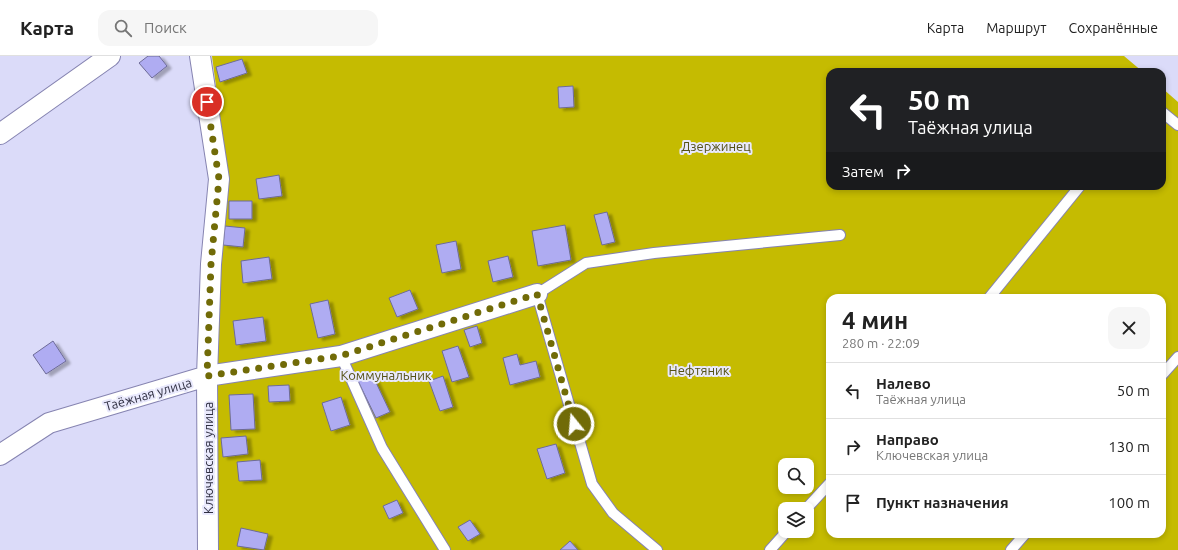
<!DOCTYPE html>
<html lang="ru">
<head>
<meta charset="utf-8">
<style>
  body { margin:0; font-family:Ubuntu,sans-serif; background:#f6f6f6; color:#222; height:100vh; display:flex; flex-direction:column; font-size:15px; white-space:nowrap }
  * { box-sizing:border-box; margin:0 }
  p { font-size:13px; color:#767676 }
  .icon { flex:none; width:22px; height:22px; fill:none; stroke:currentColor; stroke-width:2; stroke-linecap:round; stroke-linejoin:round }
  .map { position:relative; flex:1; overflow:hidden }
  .sheet { position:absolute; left:826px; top:238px; width:340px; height:244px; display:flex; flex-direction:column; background:#fff; border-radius:12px; box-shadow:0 2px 6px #0003 }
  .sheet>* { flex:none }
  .hud { position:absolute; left:826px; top:12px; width:340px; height:122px; border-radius:12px; box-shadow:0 2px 6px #0003; background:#202124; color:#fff; overflow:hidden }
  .buttons { position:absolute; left:778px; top:402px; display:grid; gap:8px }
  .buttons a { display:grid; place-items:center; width:36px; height:36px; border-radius:8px; background:#fff; box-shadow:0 2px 6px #0003; font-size:20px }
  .pin { position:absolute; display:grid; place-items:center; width:34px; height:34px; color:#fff; margin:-17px; border:2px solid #fff; border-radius:50%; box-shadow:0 1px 4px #0007 }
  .me { position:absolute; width:44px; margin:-22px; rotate:343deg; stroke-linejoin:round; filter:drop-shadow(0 0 3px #0008) }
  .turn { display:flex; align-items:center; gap:14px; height:84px; padding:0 16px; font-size:18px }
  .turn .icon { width:52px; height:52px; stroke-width:2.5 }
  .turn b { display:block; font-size:28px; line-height:34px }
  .then { display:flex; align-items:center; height:38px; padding:0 16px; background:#0003; gap:8px; font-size:15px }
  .round { display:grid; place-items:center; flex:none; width:42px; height:42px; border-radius:12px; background:#f6f6f6 }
  .summary { display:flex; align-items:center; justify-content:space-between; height:68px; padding:0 16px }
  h1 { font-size:24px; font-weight:600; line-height:30px }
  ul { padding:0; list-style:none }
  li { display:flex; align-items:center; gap:12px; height:56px; padding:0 16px; border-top:1px solid #e0e0e0 }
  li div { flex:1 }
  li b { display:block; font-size:15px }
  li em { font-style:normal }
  header { display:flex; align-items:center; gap:24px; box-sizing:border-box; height:56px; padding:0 20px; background:#fff; border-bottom:1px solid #e0e0e0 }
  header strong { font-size:19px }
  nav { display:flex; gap:22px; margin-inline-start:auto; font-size:14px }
  .search { width:280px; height:36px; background:#f6f6f6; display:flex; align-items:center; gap:10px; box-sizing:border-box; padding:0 14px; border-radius:12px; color:#767676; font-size:15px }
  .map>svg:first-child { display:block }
</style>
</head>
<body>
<header>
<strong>Карта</strong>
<div class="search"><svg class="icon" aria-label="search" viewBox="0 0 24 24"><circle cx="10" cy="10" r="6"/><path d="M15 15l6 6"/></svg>Поиск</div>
<nav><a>Карта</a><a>Маршрут</a><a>Сохранённые</a></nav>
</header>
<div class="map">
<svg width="1178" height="494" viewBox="0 0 1178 494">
  <defs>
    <filter id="shadow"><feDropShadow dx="4.5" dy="2.5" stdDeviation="1" flood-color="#0004"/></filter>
  </defs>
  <rect width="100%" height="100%" fill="#dbdbf9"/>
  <!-- green -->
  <path fill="#c5bb01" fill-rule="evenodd" d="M212,0H1124L1143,16H830V130H1162V32L1178,46V494H214V309L226,106ZM830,242H1162V478H830ZM785,409H807V431H785ZM785,453H807V475H785Z"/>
  <!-- building -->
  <path fill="#afacf2" stroke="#6d6b97" filter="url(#shadow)" d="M148,0H159L167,10L152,22L139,7Z
    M242,3L247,17L220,26L216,11Z
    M573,30L574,51L559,52L558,31Z
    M279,119L282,140L259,143L256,123Z
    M229,145H252V163H229Z
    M607,156L615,186L602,189L594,159Z
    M565,169L571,204L538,210L532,175Z
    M225,170L245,172L243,191L223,189Z
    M456,185L461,213L442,217L436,189Z
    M508,200L513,221L493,226L488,205Z
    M269,201L272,223L243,227L241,205Z
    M410,234L418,253L397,261L389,242Z
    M328,244L335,278L318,282L310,248Z
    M263,261L266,285L236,289L233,265Z
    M477,270L482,287L470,291L464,274Z
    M53,285L66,305L46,318L33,299Z
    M458,290L469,321L452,326L442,295Z
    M517,298L520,309L536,305L540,321L510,329L503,302Z
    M372,318L390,356L376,362L358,325Z
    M443,320L453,351L440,355L429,325Z
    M289,329L290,345L269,346L268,330Z
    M253,338L255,373L231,374L229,339Z
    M341,341L350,369L331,375L322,347Z
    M246,380L248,398L223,401L221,382Z
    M556,388L565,417L547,423L537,393Z
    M260,404L262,424L239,425L237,406Z
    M397,444L403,457L389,463L383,450Z
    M470,464L480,478L468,485L458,471Z
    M241,472L268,478L264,494L237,490Z
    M570,485L578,494H560Z"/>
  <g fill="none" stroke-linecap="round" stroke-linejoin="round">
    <!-- lane casing -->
    <g stroke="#8684b1" stroke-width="12">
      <path id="lane" d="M1162,56L1178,69
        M989,242L1080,130
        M341,300L382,392L445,494
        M1162,319L1178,301
        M806,453L830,427
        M657,494L613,457L592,428L537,238L586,207L654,197L840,179
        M770,494L787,475
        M1011,494L1025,478"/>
    </g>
    <!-- street casing -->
    <g stroke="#8684b1" stroke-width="22">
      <path id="street" d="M200,0L219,123L211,208L207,320L208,494
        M0,78L110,0
        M0,399L49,367L207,320L341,300L537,238"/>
    </g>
    <!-- lane -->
    <use href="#lane" stroke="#fff" stroke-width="10"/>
    <!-- street -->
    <use href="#street" stroke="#fff" stroke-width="20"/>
  </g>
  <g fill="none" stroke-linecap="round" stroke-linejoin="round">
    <!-- route -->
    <path stroke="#716b07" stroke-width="7" stroke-dasharray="0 12.6" d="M207,46L219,123L211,208L207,320L340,300L537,238L574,368"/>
  </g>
  <g text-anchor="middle" stroke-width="4" stroke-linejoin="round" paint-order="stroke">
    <!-- park labels -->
    <g font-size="13" fill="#555116" stroke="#e9e9fd">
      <text x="716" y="95">Дзержинец</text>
      <text x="699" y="319">Нефтяник</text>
      <text x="386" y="324">Коммунальник</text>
    </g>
    <!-- street labels -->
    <g font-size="13" fill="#2f2f42" stroke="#e9e9fd">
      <text transform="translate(148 338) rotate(-16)" y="5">Таёжная улица</text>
      <text transform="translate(208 402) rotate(-90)" y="5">Ключевская улица</text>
    </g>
  </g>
</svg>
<div class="buttons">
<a><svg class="icon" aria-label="search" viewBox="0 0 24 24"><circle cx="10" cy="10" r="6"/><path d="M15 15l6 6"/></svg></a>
<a><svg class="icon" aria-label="layers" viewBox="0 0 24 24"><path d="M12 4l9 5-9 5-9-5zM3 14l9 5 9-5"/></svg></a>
</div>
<div class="pin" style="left:207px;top:46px;background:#d93025"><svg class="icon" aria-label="arrive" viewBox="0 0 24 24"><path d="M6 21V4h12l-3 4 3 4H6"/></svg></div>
<svg class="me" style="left:574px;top:368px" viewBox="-20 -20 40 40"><circle r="17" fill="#716b07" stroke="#fff" stroke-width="3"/><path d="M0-11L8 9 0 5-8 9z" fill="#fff"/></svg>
<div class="hud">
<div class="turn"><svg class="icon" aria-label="left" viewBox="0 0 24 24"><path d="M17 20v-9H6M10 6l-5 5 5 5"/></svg><div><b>50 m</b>Таёжная улица</div></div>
<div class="then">Затем<svg class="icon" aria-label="right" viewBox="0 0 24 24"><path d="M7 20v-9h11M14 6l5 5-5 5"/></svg></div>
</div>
<section class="sheet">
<div class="summary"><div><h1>4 мин</h1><p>280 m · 22:09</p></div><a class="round"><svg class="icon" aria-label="close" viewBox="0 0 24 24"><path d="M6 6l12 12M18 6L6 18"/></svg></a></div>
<ul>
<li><svg class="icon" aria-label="left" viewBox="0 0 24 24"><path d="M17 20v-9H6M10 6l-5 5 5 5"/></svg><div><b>Налево</b><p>Таёжная улица</p></div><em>50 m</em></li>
<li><svg class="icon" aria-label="right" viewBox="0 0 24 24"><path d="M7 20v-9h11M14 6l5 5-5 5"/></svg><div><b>Направо</b><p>Ключевская улица</p></div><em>130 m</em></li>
<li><svg class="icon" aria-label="arrive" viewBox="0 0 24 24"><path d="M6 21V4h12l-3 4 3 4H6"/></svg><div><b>Пункт назначения</b></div><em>100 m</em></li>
</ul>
</section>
</div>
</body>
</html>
